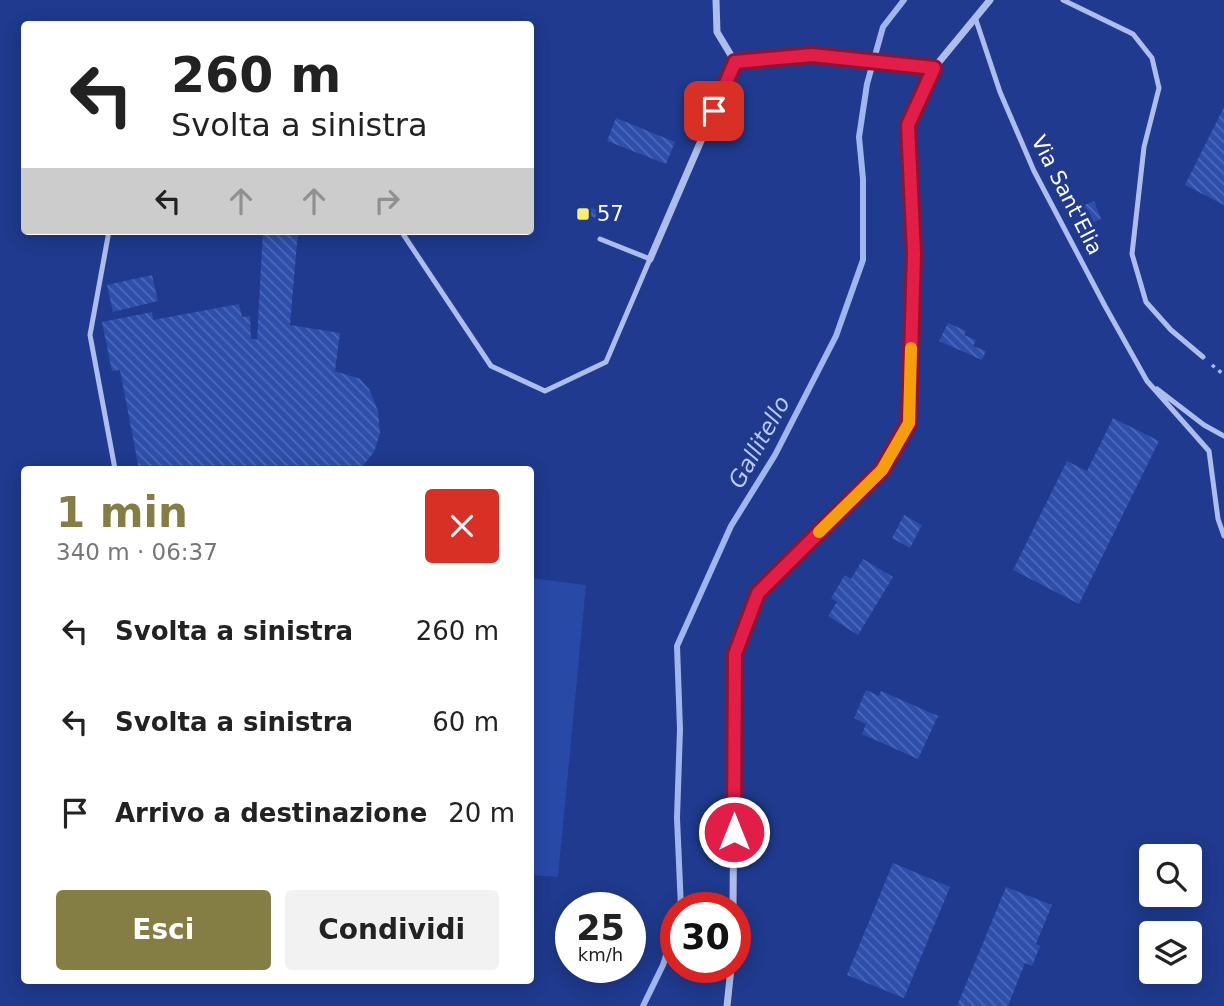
<!DOCTYPE html>
<html lang="it">
<head>
<meta charset="utf-8">
<style>
  body { margin:0; font-family:"DejaVu Sans",sans-serif; background:#f2f2f2; color:#222; height:100vh; display:flex; flex-direction:column; font-size:26px; white-space:nowrap }
  * { box-sizing:border-box; margin:0 }
  p { font-size:23px; color:#767676 }
  .icon { flex:none; width:38px; height:38px; fill:none; stroke:currentColor; stroke-width:2; stroke-linecap:round; stroke-linejoin:round }
  .map { position:relative; flex:1; overflow:hidden }
  .side { position:absolute; left:21px; top:466px; width:513px; height:518px; display:flex; flex-direction:column; background:#fff; border-radius:7px; box-shadow:0 4px 18px #0003 }
  .side>* { flex:none }
  .banner { position:absolute; left:21px; top:21px; width:513px; height:214px; border-radius:7px; box-shadow:0 4px 18px #0003; background:#fff; color:#222; overflow:hidden }
  .buttons { position:absolute; left:1139px; top:844px; display:grid; gap:14px }
  .buttons a { display:grid; place-items:center; width:63px; height:63px; border-radius:7px; background:#fff; box-shadow:0 4px 18px #0003; font-size:35px }
  .speed { position:absolute; left:555px; top:892px; display:flex; gap:14px; font-size:35px; font-weight:700; text-align:center }
  .speed>* { display:grid; place-content:center; width:91px; height:91px; border-radius:50%; background:#fff; box-shadow:0 4px 18px #0003; line-height:1 }
  .speed small { font-size:18px; font-weight:400 }
  .speed .limit { border:10px solid #d22; background:#fff; color:#111 }
  .pin { position:absolute; display:grid; place-items:center; width:60px; height:60px; color:#fff; margin:-30px; border-radius:14px; box-shadow:0 4px 10px #0006 }
  .me { position:absolute; width:77px; margin:-38px; rotate:0deg; stroke-linejoin:round; filter:drop-shadow(0 0 5px #0008) }
  .turn { display:flex; align-items:center; gap:24px; height:147px; padding:0 35px; font-size:32px }
  .turn .icon { width:91px; height:91px; stroke-width:2.5 }
  .turn b { display:block; font-size:49px; line-height:60px }
  .lanes { display:flex; align-items:center; height:66px; padding:0 35px; background:#0003; justify-content:center; gap:35px; direction:ltr }
  .lanes .off { opacity:.35 }
  .round { display:grid; place-items:center; flex:none; width:74px; height:74px; border-radius:7px; background:#f2f2f2 }
  .overview { display:flex; align-items:center; justify-content:space-between; height:119px; padding:0 35px }
  h1 { font-size:42px; font-weight:700; line-height:52px; color:#847d44 }
  .primary-button { display:flex; gap:14px; margin-top:auto; padding:14px 35px }
  .primary-button a { flex:1; height:80px; border-radius:7px; background:#847d44; color:#fff; font-size:28px; font-weight:700; line-height:80px; text-align:center }
  .primary-button a+a { background:#f2f2f2; color:#222 }
  ul { padding:0; list-style:none }
  li { display:flex; align-items:center; gap:21px; height:91px; padding:0 35px }
  li div { flex:1 }
  li b { display:block; font-size:26px }
  li em { font-style:normal }
  .map>svg:first-child { display:block }
</style>
</head>
<body>
<div class="map">
<svg width="1224" height="1006" viewBox="0 0 1224 1006">
  <defs>
    <pattern id="building-back-hatch" width="6" height="6" patternUnits="userSpaceOnUse" patternTransform="scale(1.75)"><rect width="6" height="6" fill="#2e4eab"/><path d="M-1 5l2 2M0 0l6 6M5-1l2 2" fill="none" stroke="#4d69b8"/></pattern>
  </defs>
  <rect width="100%" height="100%" fill="#1f3a8e"/>
  <!-- pitch -->
  <path fill="#2849a6" d="M530,578L586,585L558,877L530,875Z"/>
  <g fill="none" stroke-linecap="round" stroke-linejoin="round">
    <!-- stream -->
    <path stroke="#a0b6ee" stroke-width="6" d="M681,908L677,818L680,729L677,646L731,526L775,455L836,336L863,260V179L859,137L867,84L883,27L904,0
      M643,1006L663,965L676,925"/>
  </g>
  <!-- building -->
  <path fill="url(#building-back-hatch)" d="M1224,107V205L1185,185Z
    M616,118L675,142L666,164L607,141Z
    M1094,201L1101,219L1089,224L1082,206Z
    M583,205L604,212L602,220L580,213Z
    M263,231H298L290,325L340,333L335,371L360,379L369,389L378,411L380,433L374,452L360,469H139L120,370L112,371L102,322L152,312L153,320L239,304L242,317L250,316L251,338L257,340Z
    M152,275L158,301L113,312L107,285Z
    M948,323L966,331L964,335L976,340L973,346L986,351L982,360L939,341Z
    M1113,418L1159,441L1079,604L1013,570L1067,461L1087,471Z
    M904,515L922,525L910,548L892,538Z
    M863,559L893,577L858,635L828,616L837,602L831,598L845,575L851,579Z
    M866,690L879,696L881,691L938,716L918,759L862,734L866,724L854,718Z
    M893,863L950,887L904,998L847,975Z
    M1006,887L1052,905L1036,944L1040,946L1032,966L1025,963L1008,1006H957Z"/>
  <g fill="none" stroke-linecap="round" stroke-linejoin="round">
    <!-- path -->
    <path stroke="#adbeed" stroke-width="3.5" stroke-dasharray="3.5 5" stroke-linecap="butt" d="M1212,365L1224,375"/>
    <!-- service -->
    <path stroke="#adbeed" stroke-width="5" d="M1063,0L1133,34L1152,58L1159,88L1144,147L1132,254L1146,302L1171,330L1203,357
      M975,17L1000,92L1034,171L1105,306L1147,381L1209,451L1218,519L1224,536
      M109,231L90,335L115,469
      M401,231L491,366L545,391L606,362L650,259L600,239
      M1157,389L1204,425L1224,436"/>
    <!-- minor -->
    <path stroke="#adbeed" stroke-width="7" d="M716,0L717,32L735,62
      M650,259L735,62L812,55L934,68
      M733,908L735,654L758,592L882,470L909,423L914,254L908,125L934,68L990,0
      M727,1006L731,968"/>
  </g>
  <g fill="none" stroke-linecap="round" stroke-linejoin="round">
    <!-- route casing -->
    <g stroke="#92132f" stroke-width="18">
      <path id="route" d="M714,111L735,62L812,55L934,68L908,125L914,254L909,423L882,470L758,593L735,654L734,832"/>
    </g>
    <!-- route -->
    <use href="#route" stroke="#e11d48" stroke-width="12"/>
    <!-- slow -->
    <path stroke="#f59e0b" stroke-width="12" d="M819,532L882,470L909,423L911,348"/>
  </g>
  <!-- markers -->
  <rect fill="#fbed6d" stroke="#1f3a8e" stroke-width="2.5" x="576" y="207" width="14" height="14" rx="3.5"/>
  <g text-anchor="middle" stroke-width="7" stroke-linejoin="round" paint-order="stroke">
    <!-- street labels -->
    <g font-size="21" fill="#fff" stroke="#1f3a8e">
      <text transform="translate(1067 195) rotate(63)" y="7">Via Sant'Elia</text>
    </g>
    <!-- poi labels -->
    <g font-size="21" fill="#fff" stroke="#1f3a8e" text-anchor="start">
      <text x="597" y="221">57</text>
    </g>
    <!-- water labels -->
    <g font-size="23" font-style="italic" fill="#b9c9f4" stroke="#1f3a8e">
      <text transform="translate(759 442) rotate(-61)" y="8">Gallitello</text>
    </g>
  </g>
</svg>
<div class="buttons">
<a><svg class="icon" aria-label="search" viewBox="0 0 24 24"><circle cx="10" cy="10" r="6"/><path d="M15 15l6 6"/></svg></a>
<a><svg class="icon" aria-label="layers" viewBox="0 0 24 24"><path d="M12 4l9 5-9 5-9-5zM3 14l9 5 9-5"/></svg></a>
</div>
<div class="speed"><div>25<small>km/h</small></div><div class="limit">30</div></div>
<div class="pin" style="left:714px;top:111px;background:#d93025"><svg class="icon" aria-label="arrive" viewBox="0 0 24 24"><path d="M6 21V4h12l-3 4 3 4H6"/></svg></div>
<svg class="me" style="left:734px;top:832px" viewBox="-20 -20 40 40"><circle r="17" fill="#e11d48" stroke="#fff" stroke-width="3"/><path d="M0-11L8 9 0 5-8 9z" fill="#fff"/></svg>
<div class="banner">
<div class="turn"><svg class="icon" aria-label="left" viewBox="0 0 24 24"><path d="M17 20v-9H6M10 6l-5 5 5 5"/></svg><div><b>260 m</b>Svolta a sinistra</div></div>
<div class="lanes"><svg class="icon" aria-label="left" viewBox="0 0 24 24"><path d="M17 20v-9H6M10 6l-5 5 5 5"/></svg><svg class="icon off" aria-label="ahead" viewBox="0 0 24 24"><path d="M12 20V5M6 11l6-6 6 6"/></svg><svg class="icon off" aria-label="ahead" viewBox="0 0 24 24"><path d="M12 20V5M6 11l6-6 6 6"/></svg><svg class="icon off" aria-label="right" viewBox="0 0 24 24"><path d="M7 20v-9h11M14 6l5 5-5 5"/></svg></div>
</div>
<section class="side">
<div class="overview"><div><h1>1 min</h1><p>340 m · 06:37</p></div><a class="round" style="background:#d93025;color:#fff"><svg class="icon" aria-label="close" viewBox="0 0 24 24"><path d="M6 6l12 12M18 6L6 18"/></svg></a></div>
<ul>
<li><svg class="icon" aria-label="left" viewBox="0 0 24 24"><path d="M17 20v-9H6M10 6l-5 5 5 5"/></svg><div><b>Svolta a sinistra</b></div><em>260 m</em></li>
<li><svg class="icon" aria-label="left" viewBox="0 0 24 24"><path d="M17 20v-9H6M10 6l-5 5 5 5"/></svg><div><b>Svolta a sinistra</b></div><em>60 m</em></li>
<li><svg class="icon" aria-label="arrive" viewBox="0 0 24 24"><path d="M6 21V4h12l-3 4 3 4H6"/></svg><div><b>Arrivo a destinazione</b></div><em>20 m</em></li>
</ul>
<div class="primary-button"><a>Esci</a><a>Condividi</a></div>
</section>
</div>
</body>
</html>
